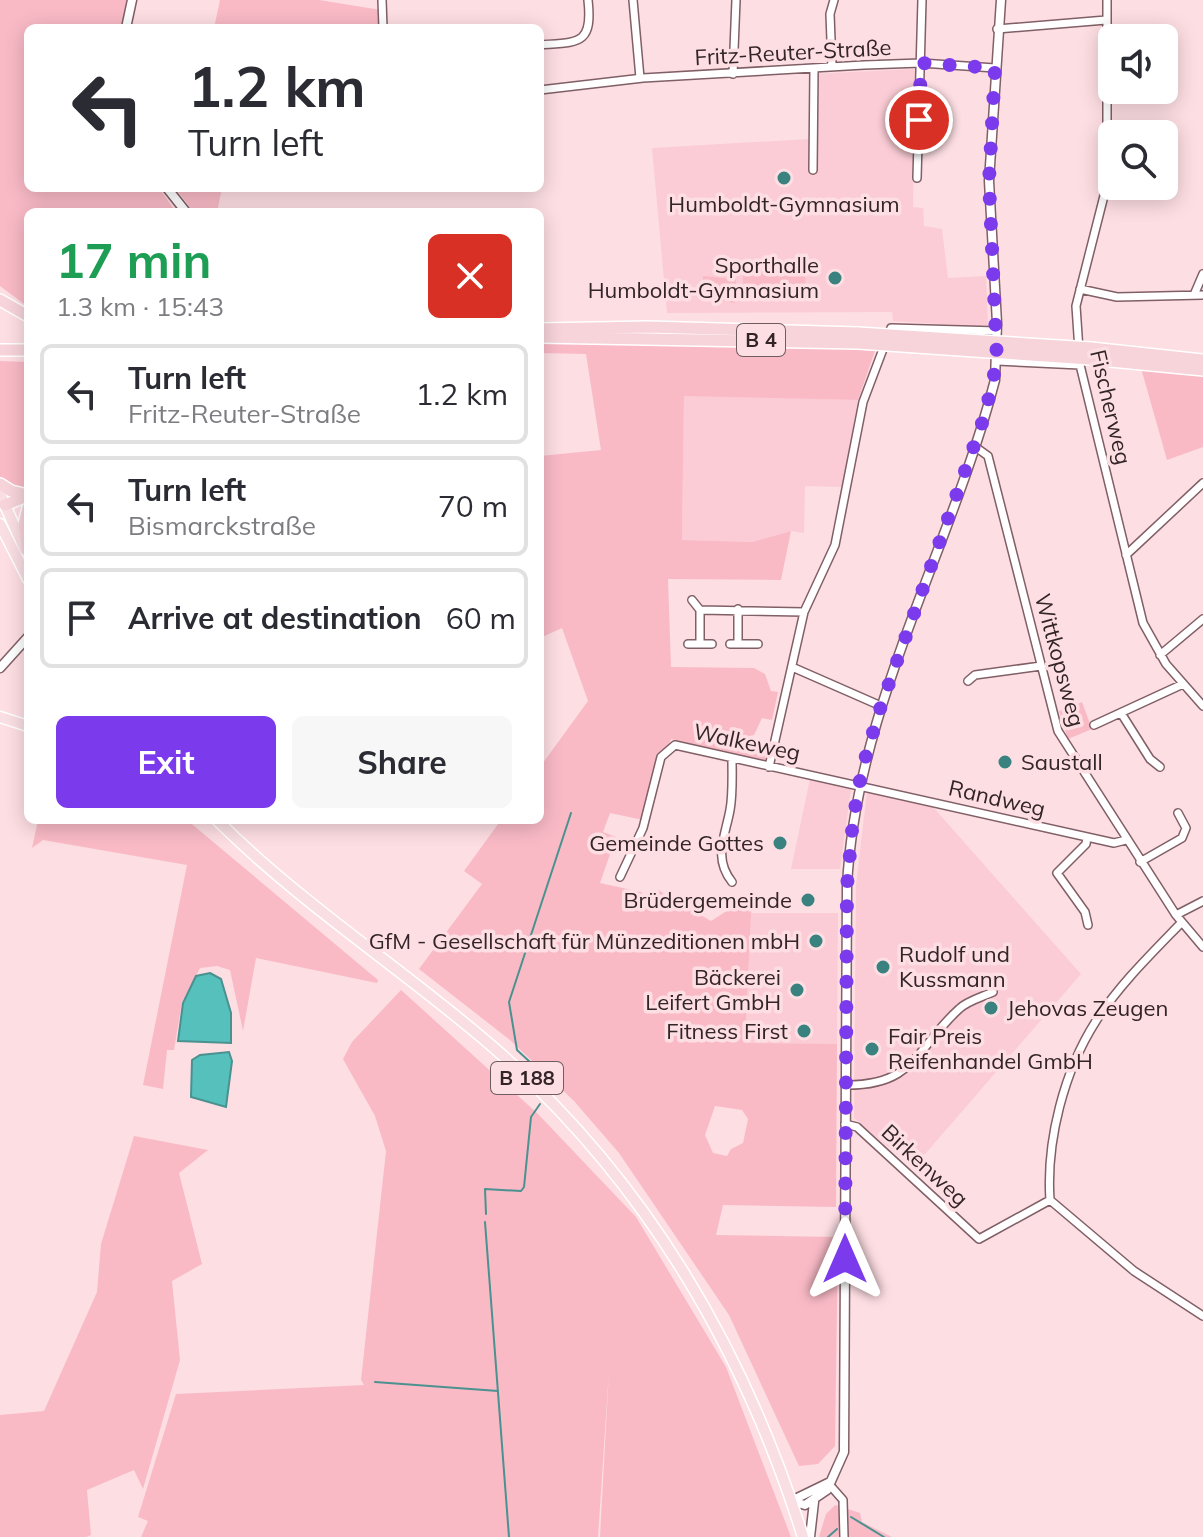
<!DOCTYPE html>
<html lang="en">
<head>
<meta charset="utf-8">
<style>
  body { margin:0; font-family:Mulish,sans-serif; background:#f7f7f7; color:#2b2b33; height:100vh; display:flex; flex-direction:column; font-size:30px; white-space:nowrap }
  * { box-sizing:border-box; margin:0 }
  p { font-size:26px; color:#7c7c81 }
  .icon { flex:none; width:44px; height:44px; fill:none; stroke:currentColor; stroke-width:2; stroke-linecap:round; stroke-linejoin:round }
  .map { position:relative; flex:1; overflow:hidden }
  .details { position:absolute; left:24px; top:208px; width:520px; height:616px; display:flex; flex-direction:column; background:#fff; border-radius:12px; box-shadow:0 4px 20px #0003 }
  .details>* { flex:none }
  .hud { position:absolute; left:24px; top:24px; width:520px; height:168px; border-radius:12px; box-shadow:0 4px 20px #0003; background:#fff; color:#2b2b33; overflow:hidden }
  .controls { position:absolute; left:1098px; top:24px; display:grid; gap:16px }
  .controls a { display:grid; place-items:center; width:80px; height:80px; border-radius:12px; background:#fff; box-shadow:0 4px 20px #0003; font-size:40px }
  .pin { position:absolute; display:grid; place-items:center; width:68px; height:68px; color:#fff; margin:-34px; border:4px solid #fff; border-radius:50%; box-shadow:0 2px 8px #0007 }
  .me { position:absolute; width:88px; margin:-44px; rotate:0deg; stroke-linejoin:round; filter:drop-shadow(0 0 6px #0008) }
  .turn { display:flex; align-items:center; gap:28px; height:168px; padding:0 32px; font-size:36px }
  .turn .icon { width:104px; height:104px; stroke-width:2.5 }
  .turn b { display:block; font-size:56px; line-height:68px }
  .round { display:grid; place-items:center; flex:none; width:84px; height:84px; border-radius:12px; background:#f7f7f7 }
  .head { display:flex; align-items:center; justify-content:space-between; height:136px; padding:0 32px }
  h1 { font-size:48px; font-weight:700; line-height:60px; color:#1e9e55 }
  .primary-button { display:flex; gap:16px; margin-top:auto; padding:16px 32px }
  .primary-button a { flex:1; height:92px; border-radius:12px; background:#7c3aed; color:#fff; font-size:32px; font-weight:700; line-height:92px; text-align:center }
  .primary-button a+a { background:#f7f7f7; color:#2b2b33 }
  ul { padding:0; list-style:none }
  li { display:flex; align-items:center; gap:24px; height:100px; margin:0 16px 12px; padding:0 16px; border:4px solid #e1e1e2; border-radius:12px }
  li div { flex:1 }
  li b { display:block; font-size:30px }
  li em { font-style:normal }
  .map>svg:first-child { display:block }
</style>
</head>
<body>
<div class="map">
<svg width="1203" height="1537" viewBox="0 0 1203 1537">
  <rect width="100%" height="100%" fill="#fddee3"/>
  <!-- built -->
  <path fill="#fbccd5" d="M915,69L913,207L923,208L924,226L942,229L948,278L986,276L988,327L893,321L892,312L667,313L652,148L810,139L811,74Z
    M684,395L858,400L842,487L805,486L804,533L791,531L752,542L682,540Z
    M810,779L851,789L840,869H791Z
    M867,792L933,807L1081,974L913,1168L854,1118L856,885Z
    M751,913H838L837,1044H745Z"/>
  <!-- green -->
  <path fill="#f9bac6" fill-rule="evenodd" d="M0,0H127L122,28H28V188H159L176,212H28V307L0,286Z
    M220,0H319L381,10V28H214Z
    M175,188H222L217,212H194Z
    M743,271H805L806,296H743Z
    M703,276L736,279L735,303L703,298Z
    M666,343L876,348L858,400L684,396L682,540L752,542L791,531L781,580L668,579L671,667L754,668L765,674L771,691L778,692L772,720L762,718L754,735L749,736L748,748L766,756L765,762L671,739L643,820L610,813L603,832L616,837L600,883L641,892L651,900L658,890L711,921L752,895L745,1043L837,1044L836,1207L723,1205L716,1235L838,1237L835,1446L818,1464L799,1466L729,1315L619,1153L574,1101L510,1040L419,969L482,884L464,871L501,820H540V767L588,701L562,628L540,638V456L601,450L586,354L540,353V344ZM715,1106L742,1110L748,1119L743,1143L731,1149L727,1156L713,1153L705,1135Z
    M0,361L28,362V491L0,478Z
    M1141,368L1203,375V447L1167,460Z
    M1082,702L1092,729L1068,739L1059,711Z
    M38,820H187L378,980L377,983L256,958L243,1031L230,970L217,966L200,968L182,1002L174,1050H167L163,1089L143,1085L187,865L43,840L32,848Z
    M401,990L538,1114L636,1217L726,1367L791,1537H600L609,1370L598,1537H141L148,1521L138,1517L176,1394L364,1385L361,1380L386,1151L375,1116L343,1059L352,1042Z
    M134,1136L208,1150L179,1173L202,1264L172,1281L180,1360L143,1489L134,1470L87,1490L91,1535L86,1537H0V1415L44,1411L97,1292L101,1244Z
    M835,1505L860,1513L862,1522L892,1537H819L826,1514Z"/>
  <!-- water -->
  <path fill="#55c0bc" stroke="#4a918f" stroke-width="2" d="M210,973L221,979L231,1013V1043L178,1041L183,1003L196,976Z
    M229,1052L232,1061L226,1107L191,1097L192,1060L200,1055Z"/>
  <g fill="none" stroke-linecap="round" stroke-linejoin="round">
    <!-- stream -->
    <path stroke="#4a918f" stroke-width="2" d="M557,1087L517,1050L509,1002L571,813
      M486,1214L485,1189L521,1191L524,1187L531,1117L540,1104
      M485,1222L509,1537
      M375,1382L498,1391
      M851,1517L884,1537
      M828,1537L837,1529"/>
    <!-- minor casing -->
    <g stroke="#805f66" stroke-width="10">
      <path id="minor" d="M382,0L383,28
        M633,0L640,78
        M1107,0V184L1076,306L1080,365L1143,623L1166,664L1203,706
        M997,29L1106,20
        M540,45C579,42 593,45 588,0
        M832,67L830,14L834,0
        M733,74L736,0
        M540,90L643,78L864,65L921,63L995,68
        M813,170L814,68
        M917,178L922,0
        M1080,289L1117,297L1203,295
        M1194,295L1203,274
        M997,361L1080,365
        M974,446L988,456L1058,731L1176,915L1203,947
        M1126,555L1203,483
        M692,600L700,610V644
        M700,610L804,612
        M688,644H712
        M730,644H758
        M738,644V609
        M1160,655L1203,619
        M792,667L881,706
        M968,681L975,675L1041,666
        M1121,713L1150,759L1160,767
        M1094,725L1183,684
        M769,767L804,612L835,545L863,402L891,328L997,331
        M1087,837L1086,844L1057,873L1085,912L1088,925
        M1140,862L1182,838L1186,828L1178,813
        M620,877L643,828L661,757L675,745L1114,843L1126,840
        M732,882C713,858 725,837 730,810C733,794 732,775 732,759
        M1176,915L1203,901
        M1182,922C1152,953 1119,985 1096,1021C1064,1071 1046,1141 1050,1200L1134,1271L1203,1316
        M845,1085C915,1086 915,1049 959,1009C967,1001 982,997 993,992
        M845,1124L857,1127L979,1239L1050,1200
        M828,1483L843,1500L844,1537"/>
    </g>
    <!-- tertiary casing -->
    <g stroke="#805f66" stroke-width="11">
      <path id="tertiary" d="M126,28L132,0
        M167,188L186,212
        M0,668L28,637
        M791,1501L805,1505L827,1490L844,1452L847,886C856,707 951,550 995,380L997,323L989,181L1001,0
        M791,1501L828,1483
        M810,1537L814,1502"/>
    </g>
    <!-- primary casing -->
    <g stroke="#fff" stroke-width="13">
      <path id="primary" d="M0,494L25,550
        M0,524L28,579
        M0,717L28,726
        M217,820C302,905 403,969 493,1047C643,1177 744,1348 803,1537"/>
    </g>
    <!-- trunk casing -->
    <g stroke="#fff" stroke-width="14">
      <path id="trunk" d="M0,300L28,316
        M540,329L648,327L858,333
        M540,337L858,343
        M1091,348L1203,360
        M0,350H28
        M1090,359L1203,370
        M0,484L11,491L28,495
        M5,505L27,496
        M28,508L24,524L28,551"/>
    </g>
    <!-- minor -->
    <use href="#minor" stroke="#fff" stroke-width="7"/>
    <!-- tertiary -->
    <use href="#tertiary" stroke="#fff" stroke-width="8"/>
    <!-- primary -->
    <use href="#primary" stroke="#f9dee3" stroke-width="10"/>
    <!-- trunk -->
    <use href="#trunk" stroke="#f7d3da" stroke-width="11"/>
    <!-- trunk-bridge casing -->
    <g stroke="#fff" stroke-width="14" stroke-linecap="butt">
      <path id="trunk-bridge" d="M858,333L1091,348
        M858,343L1090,359"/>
    </g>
    <!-- trunk-bridge -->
    <use href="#trunk-bridge" stroke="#f7d3da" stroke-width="11"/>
  </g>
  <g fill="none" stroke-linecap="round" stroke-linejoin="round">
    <!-- route -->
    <path stroke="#7c3aed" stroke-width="14" stroke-dasharray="0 25.2" d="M845,1259L847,886L853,820L862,769L881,706L985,415L997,361L989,181L995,68L921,63L919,120"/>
  </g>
  <!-- markers -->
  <g fill="#3a827f" stroke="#fddee3" stroke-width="3">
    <circle cx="784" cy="178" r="8"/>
    <circle cx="835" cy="278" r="8"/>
    <circle cx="1005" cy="762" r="8"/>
    <circle cx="780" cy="843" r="8"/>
    <circle cx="808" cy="900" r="8"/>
    <circle cx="816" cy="941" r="8"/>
    <circle cx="883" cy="967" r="8"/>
    <circle cx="797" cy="990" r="8"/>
    <circle cx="991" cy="1008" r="8"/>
    <circle cx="804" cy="1031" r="8"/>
    <circle cx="872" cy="1049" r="8"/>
  </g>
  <g text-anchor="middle" stroke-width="7" stroke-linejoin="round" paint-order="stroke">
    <!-- shield labels -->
    <g fill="#fddee3" stroke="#6f5c5f" stroke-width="2">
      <rect x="737" y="324" width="48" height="32" rx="6"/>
      <rect x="491" y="1062" width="72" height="32" rx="6"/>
    </g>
    <g font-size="20" font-weight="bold" fill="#322427">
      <text x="761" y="347">B 4</text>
      <text x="527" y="1085">B 188</text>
    </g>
    <!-- street labels -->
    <g font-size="22" fill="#322427" stroke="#fddee3">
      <text transform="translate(793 52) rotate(-3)" y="8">Fritz-Reuter-Straße</text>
      <text transform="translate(1111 407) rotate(77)" y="8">Fischerweg</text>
      <text transform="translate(1060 660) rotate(75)" y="8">Wittkopsweg</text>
      <text transform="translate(747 742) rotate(12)" y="8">Walkeweg</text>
      <text transform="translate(997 798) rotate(13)" y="8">Randweg</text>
      <text transform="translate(925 1165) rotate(43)" y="8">Birkenweg</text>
    </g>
    <!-- poi labels -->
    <g font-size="22" fill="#322427" stroke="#fddee3" text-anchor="end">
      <text x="784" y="212" text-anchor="middle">Humboldt-Gymnasium</text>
      <text x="819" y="273">Sporthalle<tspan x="819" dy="25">Humboldt-Gymnasium</tspan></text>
      <text x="1021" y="770" text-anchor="start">Saustall</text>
      <text x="764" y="851">Gemeinde Gottes</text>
      <text x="792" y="908">Brüdergemeinde</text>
      <text x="800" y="949">GfM - Gesellschaft für Münzeditionen mbH</text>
      <text x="899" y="962" text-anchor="start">Rudolf und<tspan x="899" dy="25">Kussmann</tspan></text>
      <text x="781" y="985">Bäckerei<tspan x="781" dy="25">Leifert GmbH</tspan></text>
      <text x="1007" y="1016" text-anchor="start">Jehovas Zeugen</text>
      <text x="788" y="1039">Fitness First</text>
      <text x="888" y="1044" text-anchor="start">Fair Preis<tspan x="888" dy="25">Reifenhandel GmbH</tspan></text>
    </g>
  </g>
</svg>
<div class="controls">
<a><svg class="icon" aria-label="sound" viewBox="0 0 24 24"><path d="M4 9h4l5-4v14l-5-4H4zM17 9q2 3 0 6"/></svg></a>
<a><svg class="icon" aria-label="search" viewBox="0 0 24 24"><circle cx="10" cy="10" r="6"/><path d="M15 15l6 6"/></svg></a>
</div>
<div class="pin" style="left:919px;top:120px;background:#d93025"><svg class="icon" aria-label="arrive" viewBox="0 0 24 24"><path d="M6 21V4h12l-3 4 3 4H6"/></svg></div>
<svg class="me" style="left:845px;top:1259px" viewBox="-20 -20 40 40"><path d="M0-17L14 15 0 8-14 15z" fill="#7c3aed" stroke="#fff" stroke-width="4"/></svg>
<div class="hud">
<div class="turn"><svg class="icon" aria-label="left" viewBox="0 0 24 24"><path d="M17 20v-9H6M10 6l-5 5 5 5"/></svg><div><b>1.2 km</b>Turn left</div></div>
</div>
<section class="details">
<div class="head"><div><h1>17 min</h1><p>1.3 km · 15:43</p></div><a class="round" style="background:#d93025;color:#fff"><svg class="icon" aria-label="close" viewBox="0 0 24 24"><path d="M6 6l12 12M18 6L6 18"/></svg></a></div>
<ul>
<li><svg class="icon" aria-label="left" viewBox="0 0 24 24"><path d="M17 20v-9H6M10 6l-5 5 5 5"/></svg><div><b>Turn left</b><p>Fritz-Reuter-Straße</p></div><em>1.2 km</em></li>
<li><svg class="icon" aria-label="left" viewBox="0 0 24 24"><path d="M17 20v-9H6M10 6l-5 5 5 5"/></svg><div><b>Turn left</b><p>Bismarckstraße</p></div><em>70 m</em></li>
<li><svg class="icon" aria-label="arrive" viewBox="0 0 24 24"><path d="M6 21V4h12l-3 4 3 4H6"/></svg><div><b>Arrive at destination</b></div><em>60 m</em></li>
</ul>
<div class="primary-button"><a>Exit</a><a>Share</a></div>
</section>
</div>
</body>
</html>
